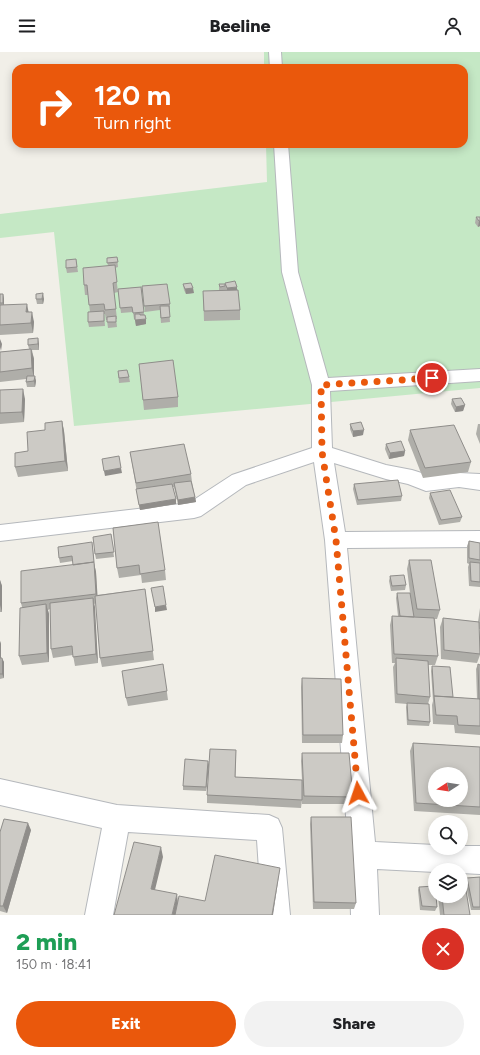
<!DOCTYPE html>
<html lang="en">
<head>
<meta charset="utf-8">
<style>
  body { margin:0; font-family:Figtree,sans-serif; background:#f2f2f2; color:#202124; height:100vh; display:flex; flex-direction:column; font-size:15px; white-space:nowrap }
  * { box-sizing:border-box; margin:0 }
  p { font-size:13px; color:#757577 }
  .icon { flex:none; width:22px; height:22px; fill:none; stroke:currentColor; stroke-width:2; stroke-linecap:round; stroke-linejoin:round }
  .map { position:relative; height:863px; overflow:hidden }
  .panel { display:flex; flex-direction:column; background:#fff; flex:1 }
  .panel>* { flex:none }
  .hud { position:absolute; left:12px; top:12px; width:456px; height:84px; border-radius:12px; box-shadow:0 2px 10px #0003; background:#ea580c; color:#fff; overflow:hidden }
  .needle { width:26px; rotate:258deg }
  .tools { position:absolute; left:428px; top:715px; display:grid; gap:8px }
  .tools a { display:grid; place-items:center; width:40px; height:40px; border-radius:50%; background:#fff; box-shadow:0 2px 10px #0003; font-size:20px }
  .pin { position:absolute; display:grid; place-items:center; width:34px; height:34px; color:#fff; margin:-17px; border:2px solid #fff; border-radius:50%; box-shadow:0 1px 4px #0007 }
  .me { position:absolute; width:44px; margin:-22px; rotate:355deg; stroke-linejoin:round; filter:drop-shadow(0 0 3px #0008) }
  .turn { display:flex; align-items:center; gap:14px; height:84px; padding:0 16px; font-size:18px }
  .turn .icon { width:52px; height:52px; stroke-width:2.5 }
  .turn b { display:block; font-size:28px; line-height:34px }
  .round { display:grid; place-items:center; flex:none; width:42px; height:42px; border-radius:21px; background:#f2f2f2 }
  .overview { display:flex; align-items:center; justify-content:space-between; height:68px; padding:0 16px }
  h1 { font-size:24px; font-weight:800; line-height:30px; color:#1e9e55 }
  .action { display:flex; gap:8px; margin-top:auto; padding:8px 16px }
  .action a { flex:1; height:46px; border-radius:24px; background:#ea580c; color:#fff; font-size:16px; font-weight:800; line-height:46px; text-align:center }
  .action a+a { background:#f2f2f2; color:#202124 }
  header { display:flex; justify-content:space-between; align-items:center; height:52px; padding:0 16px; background:#fff; font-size:18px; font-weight:800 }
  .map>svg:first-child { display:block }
</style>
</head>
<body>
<header><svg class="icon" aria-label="menu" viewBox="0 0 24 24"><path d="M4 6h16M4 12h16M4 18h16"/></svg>Beeline<svg class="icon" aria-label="person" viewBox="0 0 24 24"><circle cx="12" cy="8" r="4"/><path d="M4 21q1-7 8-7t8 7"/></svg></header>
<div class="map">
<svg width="480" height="863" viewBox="0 0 480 863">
  <rect width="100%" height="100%" fill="#f1efe8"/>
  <!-- green -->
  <path fill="#c5e8c5" d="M264,0H480V336L74,374L54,180L0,186V162L267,130L266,92H464V16H264Z"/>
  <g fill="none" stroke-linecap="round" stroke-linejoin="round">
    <!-- minor casing -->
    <g stroke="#b5b8bc" stroke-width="2">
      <path id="minor" d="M269,0H281L282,16H270Z
        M274,92H288L298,220L328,326L480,317V329L330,339L332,396L386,413L412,418L428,423L459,421L480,422V438L459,435L426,439L408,432L386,427L334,411L345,480L480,479V495L347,496L375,790L435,793V796H461V794H480V822L461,821V818H435V820L377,817L379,863H351L349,803L325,488L314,410L246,433L201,464L194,466L0,489V473L189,451L232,423L312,396V333L282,220Z
        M0,727L117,753L269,763L278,767L282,776L290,863H262L257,788L128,780L113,863H85L102,776L0,753Z"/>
    </g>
    <!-- minor -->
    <use href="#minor" fill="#fff" fill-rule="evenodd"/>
  </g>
  <!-- wall -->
  <path fill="#afaea9" d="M476,165H480V174L478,175L475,171Z
    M117,205L118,215L115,216L118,240L114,241L117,267H116L117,275L108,276L107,268H106L105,262H104L105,274L89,275L88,270L90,260L88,243H85L84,233L108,214L107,206Z
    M76,207L78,220L67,221L66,216Z
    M225,231L237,238L240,258V268L204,269L203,239H219V232L225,234Z
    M183,232L194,241L186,242L184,238Z
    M142,234L170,252V258H169L170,270L161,271L160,258L145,260Z
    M141,235L144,263L146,272L136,274L135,267H134L133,260L121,261L118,237Z
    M0,242H3L4,247V253L29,260L34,270L33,281L0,283Z
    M36,247H44L43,252H37Z
    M39,292V298H32L34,307V324L36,329L35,335H27L26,330V327L0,330V300L29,297L28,293Z
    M139,312L178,345V355L144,358Z
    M118,319L129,325L130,330L119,331Z
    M0,338L25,347L24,370L0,372Z
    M452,347L465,353L463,359L455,360L451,352Z
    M62,369L64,379L68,419L18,425L15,415L45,378Z
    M350,372L363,383L353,385L350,377Z
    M478,372H480V392L476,382Z
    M410,378L471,410L468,420L423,426L408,388Z
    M386,392L405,399L404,404L389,407L385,397Z
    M130,400L191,422L192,430L196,450L178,453L174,435H173L176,452L140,458Z
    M354,432L402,444L401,449L357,453L353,437Z
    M430,441L462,465L460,470L439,473L429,446Z
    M113,476L165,518L166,528L142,531L141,523L119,526L117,516Z
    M111,482L114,505L96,507L95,502Z
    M469,489L480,491V535L469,534L468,515L469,512L467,511V494Z
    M93,496L94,511L96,520L97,543L145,537L154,608L102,615L100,606L96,551L94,552L98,611L75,614L73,603L53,606L51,597L50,557L48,558L49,562V610L22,613L19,604L22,555L21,551L73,513V509L60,511L59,506Z
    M409,508L440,558L437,567H435L438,604L435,613H428L430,645L428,652L430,670L429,674L407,673L406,655L407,652L395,651L393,615L395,611H392L390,573L392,564H398L396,546L397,541H410L407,517Z
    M390,524L406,533L405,538L391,539L389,529Z
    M0,528L2,534V560H0Z
    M480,556V577H479L480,603L477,611L441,607L440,575L443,566L478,570Z
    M0,589L1,592V606L4,610V626L0,627Z
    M163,612L168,648L128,654L126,646Z
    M478,612L480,613V683L455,681L454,673L433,672L432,653L433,649L431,619L432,614L453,645L477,647L476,617Z
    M302,626L343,683L342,691H302L301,635Z
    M413,691L480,695V763L414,759L410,699Z
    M236,698L235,725L302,728L301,709L302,701L353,745L351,752H302V729V748L301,756L207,751V743Z
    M209,713L206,739L183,738V734Z
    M311,765L356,851L354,857H313L310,772Z
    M31,778L7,861L0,859V780Z
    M480,825V858H471L465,829L467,826Z
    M419,835L437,855L435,859L420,858L418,838Z
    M438,844H461L470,863H440Z"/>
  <!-- shaded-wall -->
  <path fill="#8f8d8a" d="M479,169H480V174L478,175Z
    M237,235V240L227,242V236Z
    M193,236L194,241L186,242L185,237Z
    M43,241L44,247L43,252L42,247Z
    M3,242L4,247V256L3,251Z
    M27,252L29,262L26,260Z
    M32,260L34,270L33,281L31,271Z
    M146,267V272L136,274L135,268Z
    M38,286L39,292V298L38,292Z
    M0,287L2,292L1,299L0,295Z
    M31,297L34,307V327L32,316Z
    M35,324L36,329L35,335L34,329Z
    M23,337L25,347L24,370L22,360Z
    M465,353L463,359L455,360L456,355Z
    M62,369L64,379L68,419L65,409Z
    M364,378L363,383L353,385V379Z
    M405,399L404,404L389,407L390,401Z
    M121,416L122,421L105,424L104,419Z
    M195,445L196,450L178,453V448Z
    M176,447V452L140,458L139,453Z
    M92,490L94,511L96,520L98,551L96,542Z
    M0,528L2,534V560L0,553Z
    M93,546L95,555L98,611L96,602Z
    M46,552L49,562V610L47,601Z
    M166,553L167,558L155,560V555Z
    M0,589L1,592V610L0,608Z
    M2,606L4,610V626L2,622Z
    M236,698V706L235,733V725Z
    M208,709L209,713L206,739V735Z
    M28,771L31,778L7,861L3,854Z
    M161,795L163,805L153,846L151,837Z
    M280,816L273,863H272Z
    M177,842L178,851L176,863H172Z"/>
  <!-- building -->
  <path fill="#cccac5" stroke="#8f8d8a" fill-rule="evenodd" d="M476,165H480V169H479Z
    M117,205L118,210L107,211V206Z
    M76,207L77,215L66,216V208Z
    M115,213L117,230L113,231L116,257L105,258L104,252L89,253L87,233H84L83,216Z
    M235,229L237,235L227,236L225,231Z
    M191,231L193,236L185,237L183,232Z
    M167,232L170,252L144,254L142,234Z
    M219,232H225V234L220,235Z
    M141,235L144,260L133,261L132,255L120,256L118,237Z
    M238,238L240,258L204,259L203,239Z
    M43,241L42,247H36V242Z
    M0,242H3V251H0Z
    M27,252L26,260H32L31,271L0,273V253Z
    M160,254H169L170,265L161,266Z
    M104,259V269L88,270V260Z
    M135,262H140V263H145L146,267L135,268Z
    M116,264V270H107V265Z
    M38,286V292L28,293V287Z
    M31,297L32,316L0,320V300Z
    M173,308L178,345L143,348L139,312Z
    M127,318L129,325L119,326L118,319Z
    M27,324H35L34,329L26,330Z
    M23,337L22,360L0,361V338Z
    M461,346L465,353L456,355L452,347Z
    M62,369L65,409L15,415V401L28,399L27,380L45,378V371Z
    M361,370L364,378L353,379L350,372Z
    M454,373L471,410L425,416L410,378Z
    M401,389L405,399L390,401L386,392Z
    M184,392L191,422L136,431L130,400Z
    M119,404L121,416L104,419L102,407Z
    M398,428L402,444L358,448L354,432Z
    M191,429L195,445L178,448L174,431Z
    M172,432L176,447L139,453L136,437Z
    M450,438L462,465L441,468L430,441Z
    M158,470L165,518L140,522L139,513L117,516L113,476Z
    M111,482L114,500L95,502L93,485Z
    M469,489L480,491V508L469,506Z
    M92,490L94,510L73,513L72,504L59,506L58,495Z
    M409,508H431L440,558L417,557Z
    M94,510L96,542L21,551V519Z
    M470,510L480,511V530L471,529Z
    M404,523L406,533L392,534L390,524Z
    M163,534L166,553L155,555L151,536Z
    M145,537L153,599L100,606L95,544Z
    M397,541H410L414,565L400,564Z
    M93,546L96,602L73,605L72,594L51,597L50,551Z
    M46,552L47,601L19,604L20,556Z
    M392,564L434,566L438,604L394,602Z
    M443,566L479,570L480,602L444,598Z
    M0,606H2V622H0Z
    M396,606L428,609L430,645L397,642Z
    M163,612L167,639L126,646L122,619Z
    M478,612L480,613V647H479Z
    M432,614L450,615L453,645L434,644Z
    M302,626L341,627L343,683H303Z
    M434,644L480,647V674L458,673L457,664L436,663Z
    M407,651L429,652L430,670L408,668Z
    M413,691L480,695V755L416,751ZM435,722H461V748H435Z
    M210,697L236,698L235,725L302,728V748L207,743Z
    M302,701H349L353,745L304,744Z
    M185,707L208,709L206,735L183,734Z
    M311,765H351L356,851L314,850Z
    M4,767L28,771L3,854H0V780Z
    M134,790L161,795L151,837L177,842L172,863H114Z
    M215,803L280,816L272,863H175L179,844L205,849Z
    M480,825V855H473L467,826Z
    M461,832H465L470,863H444L442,844H461Z
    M435,834V844H436L437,855L422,854L419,835Z"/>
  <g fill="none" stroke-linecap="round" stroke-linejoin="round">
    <!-- route -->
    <path stroke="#ea580c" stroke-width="7" stroke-dasharray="0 12.6" d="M358,741L336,488L322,400L321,333L432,326"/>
  </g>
</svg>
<div class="tools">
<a><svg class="needle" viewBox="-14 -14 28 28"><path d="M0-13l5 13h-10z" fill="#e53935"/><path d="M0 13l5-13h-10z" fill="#757577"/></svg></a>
<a><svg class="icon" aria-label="search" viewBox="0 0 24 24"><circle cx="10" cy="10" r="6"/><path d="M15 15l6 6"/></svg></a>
<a><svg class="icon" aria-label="layers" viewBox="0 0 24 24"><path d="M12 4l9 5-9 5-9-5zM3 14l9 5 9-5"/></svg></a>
</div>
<div class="pin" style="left:432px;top:326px;background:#d93025"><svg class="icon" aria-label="arrive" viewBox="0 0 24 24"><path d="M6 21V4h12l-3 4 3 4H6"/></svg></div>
<svg class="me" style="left:358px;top:741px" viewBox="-20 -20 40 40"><path d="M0-17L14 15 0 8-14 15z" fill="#ea580c" stroke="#fff" stroke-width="4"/></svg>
<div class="hud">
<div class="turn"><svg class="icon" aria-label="right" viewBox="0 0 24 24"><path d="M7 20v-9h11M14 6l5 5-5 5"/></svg><div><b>120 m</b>Turn right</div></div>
</div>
</div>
<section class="panel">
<div class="overview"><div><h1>2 min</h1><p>150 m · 18:41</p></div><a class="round" style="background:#d93025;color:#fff"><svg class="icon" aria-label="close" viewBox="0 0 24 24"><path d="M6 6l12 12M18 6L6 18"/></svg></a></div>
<div class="action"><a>Exit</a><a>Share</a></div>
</section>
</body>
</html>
